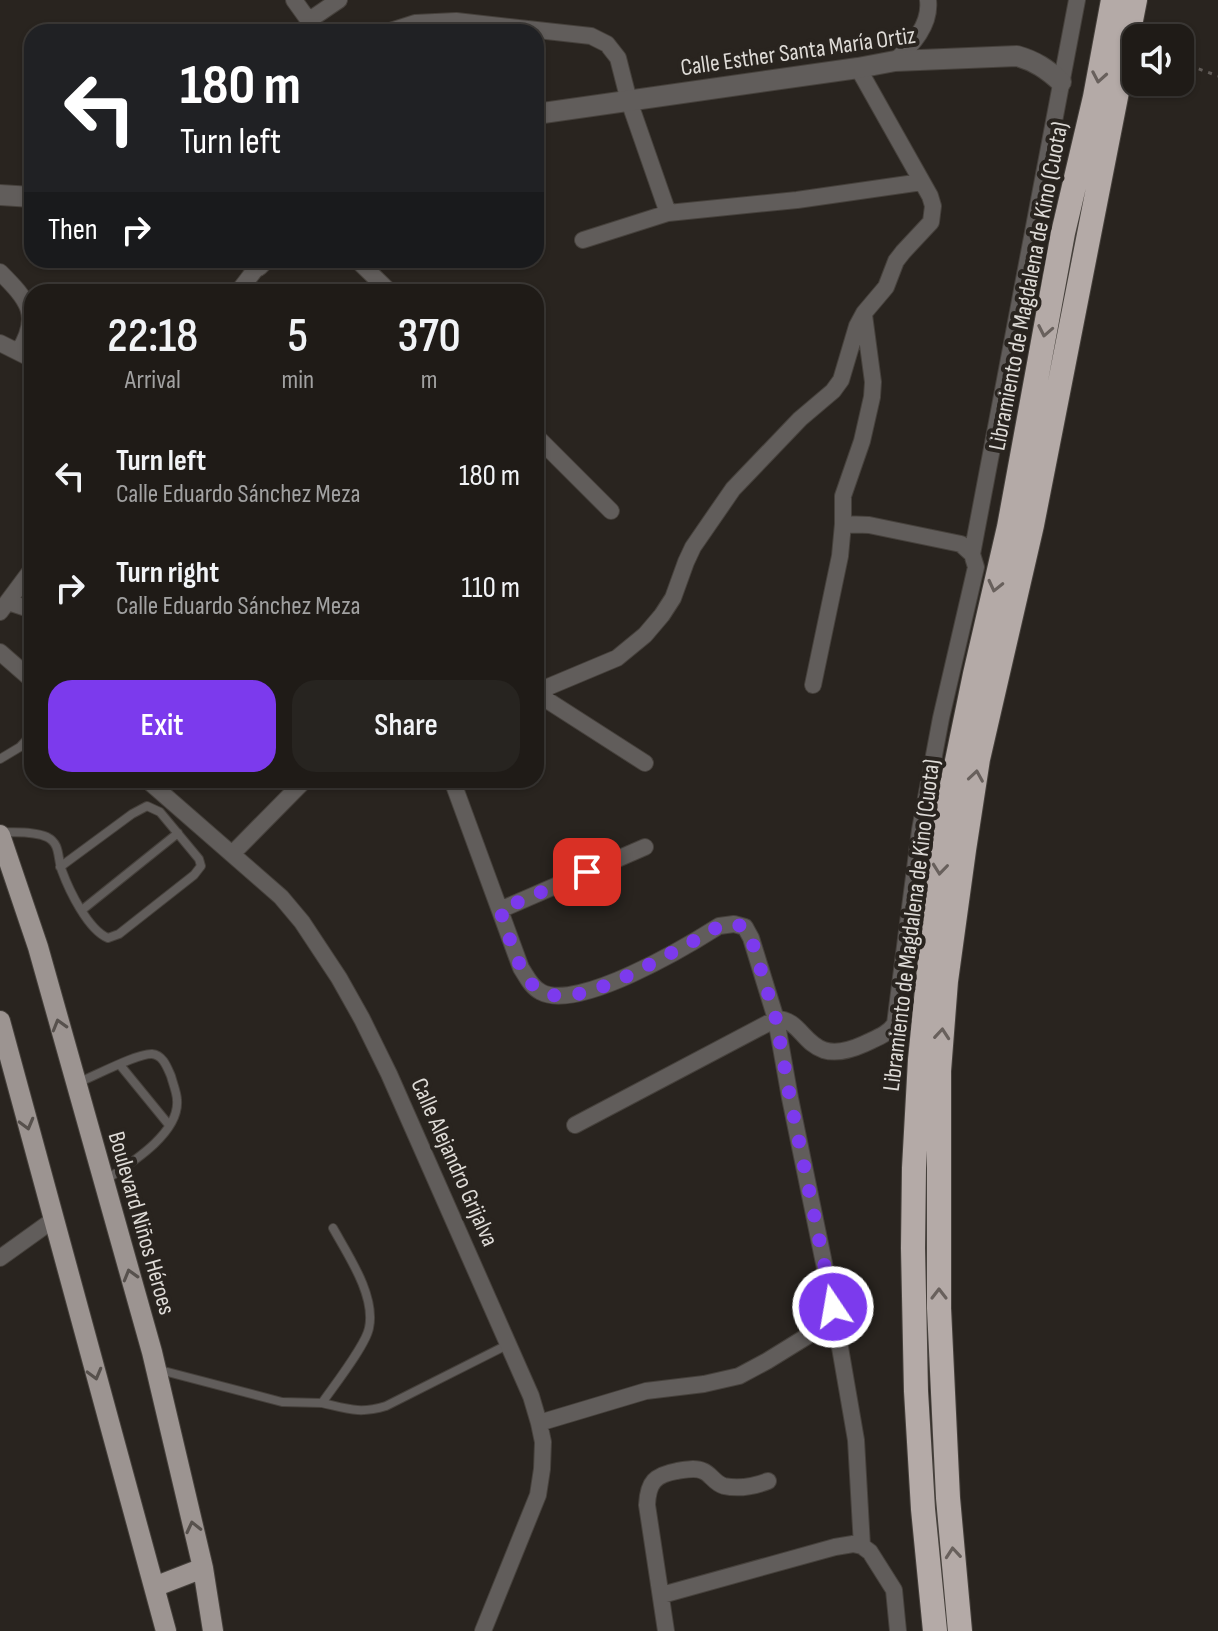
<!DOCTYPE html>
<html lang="en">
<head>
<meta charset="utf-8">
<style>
  body { margin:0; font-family:"Sofia Sans Condensed",sans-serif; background:#272420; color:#f1f3f6; height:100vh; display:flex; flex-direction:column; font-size:30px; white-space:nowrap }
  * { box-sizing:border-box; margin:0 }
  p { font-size:26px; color:#a1a1a1 }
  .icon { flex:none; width:44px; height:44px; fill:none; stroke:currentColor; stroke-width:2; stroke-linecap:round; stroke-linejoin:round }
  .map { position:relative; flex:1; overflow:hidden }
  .details { position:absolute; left:24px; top:284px; width:520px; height:504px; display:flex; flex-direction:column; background:#1f1b17; border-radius:24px; box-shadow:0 2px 6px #0004,0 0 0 2px #3c3936 }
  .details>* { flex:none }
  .banner { position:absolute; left:24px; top:24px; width:520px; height:244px; border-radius:24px; box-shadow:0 2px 6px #0004,0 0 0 2px #3c3936; background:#202124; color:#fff; overflow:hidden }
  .tools { position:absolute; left:1122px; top:24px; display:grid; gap:16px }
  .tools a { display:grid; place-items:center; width:72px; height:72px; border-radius:16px; background:#1f1b17; box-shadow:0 2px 6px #0004,0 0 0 2px #3c3936; font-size:40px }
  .pin { position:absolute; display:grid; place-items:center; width:68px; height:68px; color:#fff; margin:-34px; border-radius:16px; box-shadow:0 4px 12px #0006 }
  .me { position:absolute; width:88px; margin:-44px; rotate:348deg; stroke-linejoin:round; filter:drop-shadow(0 0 6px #0008) }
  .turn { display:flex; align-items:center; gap:28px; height:168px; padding:0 24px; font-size:36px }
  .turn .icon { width:104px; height:104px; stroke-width:2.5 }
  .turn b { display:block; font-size:56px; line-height:68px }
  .then { display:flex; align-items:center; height:76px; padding:0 24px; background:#0003; gap:16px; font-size:30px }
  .eta { display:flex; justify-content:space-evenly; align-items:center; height:136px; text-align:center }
  .eta b { font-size:48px; font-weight:600; line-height:56px }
  .cta { display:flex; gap:16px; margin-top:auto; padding:16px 24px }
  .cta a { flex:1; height:92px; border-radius:24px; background:#7c3aed; color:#fff; font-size:32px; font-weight:600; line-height:92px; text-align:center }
  .cta a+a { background:#272420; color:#f1f3f6 }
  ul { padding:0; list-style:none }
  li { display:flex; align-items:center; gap:24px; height:112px; padding:0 24px }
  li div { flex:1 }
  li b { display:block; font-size:30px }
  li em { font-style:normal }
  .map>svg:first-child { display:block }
</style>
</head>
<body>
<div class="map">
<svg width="1218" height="1631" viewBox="0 0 1218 1631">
  <rect width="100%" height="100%" fill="#29241f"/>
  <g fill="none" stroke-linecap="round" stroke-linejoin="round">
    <!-- service casing -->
    <g stroke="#46413c" stroke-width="10">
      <path id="service" d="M0,759L20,747L32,734
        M2,832C16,833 34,831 47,837C61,844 57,858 62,871C69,890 88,930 108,938L119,934L194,875L201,866L199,859L160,812L147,806L132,814L60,867
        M82,910L178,833
        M120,1065L169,1125
        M77,1083C93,1077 137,1053 152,1054C163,1055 167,1067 171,1076C173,1084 177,1093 177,1100C180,1134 128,1165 104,1181
        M156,1369L282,1402L322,1403C333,1387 366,1345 369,1328C376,1296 348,1255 333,1228
        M322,1403C348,1409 360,1414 386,1406L509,1344"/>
    </g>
    <!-- minor casing -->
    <g stroke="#46413c" stroke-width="18">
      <path id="minor" d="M294,0L317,32
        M308,21L339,0
        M387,32L415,23L456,21L591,36L607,44L618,58L629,101L668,213L797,200L922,182
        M895,61C912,45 931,25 928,0
        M583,240L668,213
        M357,260L390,292
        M0,272C28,300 41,315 19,351
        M238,292L258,266
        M0,343L32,359
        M536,436L611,511
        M843,524V496L862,441L872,397L873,382L864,315
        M972,554L1077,0
        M8,602L32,610
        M0,612L32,569
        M0,652L32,680
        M536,692L617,658L645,635L662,615L673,598L686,562L693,547L733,489L800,419L833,391L841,380L857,326L864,313L886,287L896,261L903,252L931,222L933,206L930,196L858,68
        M536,693L645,763
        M147,780L281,897L302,922L339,978L362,1019L389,1074L531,1396L539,1423L543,1442L542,1469L538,1495L483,1631
        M452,780L521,968C527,977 531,987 541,992C577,1012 686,947 719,926L734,924L745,927L751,938L776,1019L790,1098L833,1307L856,1440L862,1546L870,1552L894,1590L898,1631
        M232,854L305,780
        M500,910L645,847
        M575,1125L776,1019C808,1018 804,1071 864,1044C876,1038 887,1035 895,1024L920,830L941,718L976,567L972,554L961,544L869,525L843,524L840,556L813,685
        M0,1258L53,1220
        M539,1423L646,1391L704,1384L739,1376L767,1361L835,1319
        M662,1595L835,1547L853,1544L862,1546
        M666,1631L647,1505C648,1482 655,1475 677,1471C685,1470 695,1467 703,1471C711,1474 714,1483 724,1486C738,1489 755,1486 768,1481"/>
    </g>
    <!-- tertiary casing -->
    <g stroke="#46413c" stroke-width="22">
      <path id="tertiary" d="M536,114L858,68L895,61L1017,56C1035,61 1047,69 1061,82
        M0,195L32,197
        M247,260L258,266L264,260"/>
    </g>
    <!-- primary casing -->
    <g stroke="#46413c" stroke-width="22">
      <path id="primary" d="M0,835L38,947L152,1352L203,1568L213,1631
        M0,1021L166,1631
        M154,1587L203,1568"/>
    </g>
    <!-- motorway casing -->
    <g stroke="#46413c" stroke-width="26">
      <path id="motorway" d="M935,1631L923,1509L916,1391L913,1248L914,1168L920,1060L929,969L947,809L975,674L1009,527L1063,233L1095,97L1113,0
        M960,1631L948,1498L939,1308V1071L946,981L964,850L978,759L1032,525L1135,0"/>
    </g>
    <!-- path -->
    <path stroke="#605b57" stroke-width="3" stroke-dasharray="4 6" stroke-linecap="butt" d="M1180,62L1218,76"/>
    <!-- service -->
    <use href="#service" stroke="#615d5b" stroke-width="8"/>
    <!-- minor -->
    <use href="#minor" stroke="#615d5b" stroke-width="16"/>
    <!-- tertiary -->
    <use href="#tertiary" stroke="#615d5b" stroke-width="20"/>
    <!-- primary -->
    <use href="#primary" stroke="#9c9491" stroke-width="20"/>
    <!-- motorway -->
    <use href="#motorway" stroke="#b4aaa7" stroke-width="24"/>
  </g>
  <!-- one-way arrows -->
  <defs><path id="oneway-chevron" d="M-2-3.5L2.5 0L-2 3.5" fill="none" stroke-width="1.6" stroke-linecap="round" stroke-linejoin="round" transform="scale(2)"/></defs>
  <g stroke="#68605c">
    <use href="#oneway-chevron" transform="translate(1099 77) rotate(100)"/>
    <use href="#oneway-chevron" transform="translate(1045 331) rotate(101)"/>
    <use href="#oneway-chevron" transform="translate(995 586) rotate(103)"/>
    <use href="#oneway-chevron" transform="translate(976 776) rotate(-81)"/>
    <use href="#oneway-chevron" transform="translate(940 869) rotate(96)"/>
    <use href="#oneway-chevron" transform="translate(942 1034) rotate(-85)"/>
    <use href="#oneway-chevron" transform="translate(939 1294) rotate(-90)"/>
    <use href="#oneway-chevron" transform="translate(953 1553) rotate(-95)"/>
  </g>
  <g stroke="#57514d">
    <use href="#oneway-chevron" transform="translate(59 1025) rotate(-106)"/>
    <use href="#oneway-chevron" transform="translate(27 1124) rotate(75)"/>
    <use href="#oneway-chevron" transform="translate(130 1275) rotate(-106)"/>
    <use href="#oneway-chevron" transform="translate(95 1374) rotate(75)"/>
    <use href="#oneway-chevron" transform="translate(193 1527) rotate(-103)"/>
  </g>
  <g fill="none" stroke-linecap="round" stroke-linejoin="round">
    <!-- route -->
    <path stroke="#7c3aed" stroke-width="14" stroke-dasharray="0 25.2" d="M587,872L500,910C508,932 516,965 531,983C558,1017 631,974 660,959C680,948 700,938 719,926C737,923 741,922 751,938L776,1019L790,1098L833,1307"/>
  </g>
  <g text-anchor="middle" stroke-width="8" stroke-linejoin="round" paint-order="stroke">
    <!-- street labels -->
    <g font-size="24" fill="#dedbd7" stroke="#29241f">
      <text transform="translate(798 51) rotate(-8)" y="8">Calle Esther Santa María Ortiz</text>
      <text transform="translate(1028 286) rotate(-79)" y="8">Libramiento de Magdalena de Kino (Cuota)</text>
      <text transform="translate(911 925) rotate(-83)" y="8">Libramiento de Magdalena de Kino (Cuota)</text>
      <text transform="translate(455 1162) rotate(66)" y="8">Calle Alejandro Grijalva</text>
      <text transform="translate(142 1223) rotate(74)" y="8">Boulevard Niños Héroes</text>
    </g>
  </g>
</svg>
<div class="tools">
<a><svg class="icon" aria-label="sound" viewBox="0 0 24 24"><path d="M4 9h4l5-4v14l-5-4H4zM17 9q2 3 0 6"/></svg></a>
</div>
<div class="pin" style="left:587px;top:872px;background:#d93025"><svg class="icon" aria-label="arrive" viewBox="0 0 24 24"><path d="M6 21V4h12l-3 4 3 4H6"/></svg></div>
<svg class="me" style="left:833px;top:1307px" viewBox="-20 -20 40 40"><circle r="17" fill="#7c3aed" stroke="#fff" stroke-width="3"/><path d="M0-11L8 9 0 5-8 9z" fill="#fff"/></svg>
<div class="banner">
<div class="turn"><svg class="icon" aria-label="left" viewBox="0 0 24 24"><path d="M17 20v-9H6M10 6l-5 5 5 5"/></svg><div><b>180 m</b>Turn left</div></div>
<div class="then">Then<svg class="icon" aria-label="right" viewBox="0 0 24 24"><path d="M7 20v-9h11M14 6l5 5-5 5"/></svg></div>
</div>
<section class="details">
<div class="eta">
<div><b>22:18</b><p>Arrival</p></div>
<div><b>5</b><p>min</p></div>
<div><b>370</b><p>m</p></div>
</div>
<ul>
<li><svg class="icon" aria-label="left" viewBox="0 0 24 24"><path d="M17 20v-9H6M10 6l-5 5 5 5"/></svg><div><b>Turn left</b><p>Calle Eduardo Sánchez Meza</p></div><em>180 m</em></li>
<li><svg class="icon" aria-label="right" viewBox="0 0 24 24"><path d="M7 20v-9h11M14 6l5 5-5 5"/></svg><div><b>Turn right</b><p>Calle Eduardo Sánchez Meza</p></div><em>110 m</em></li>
</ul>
<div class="cta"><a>Exit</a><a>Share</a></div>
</section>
</div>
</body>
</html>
